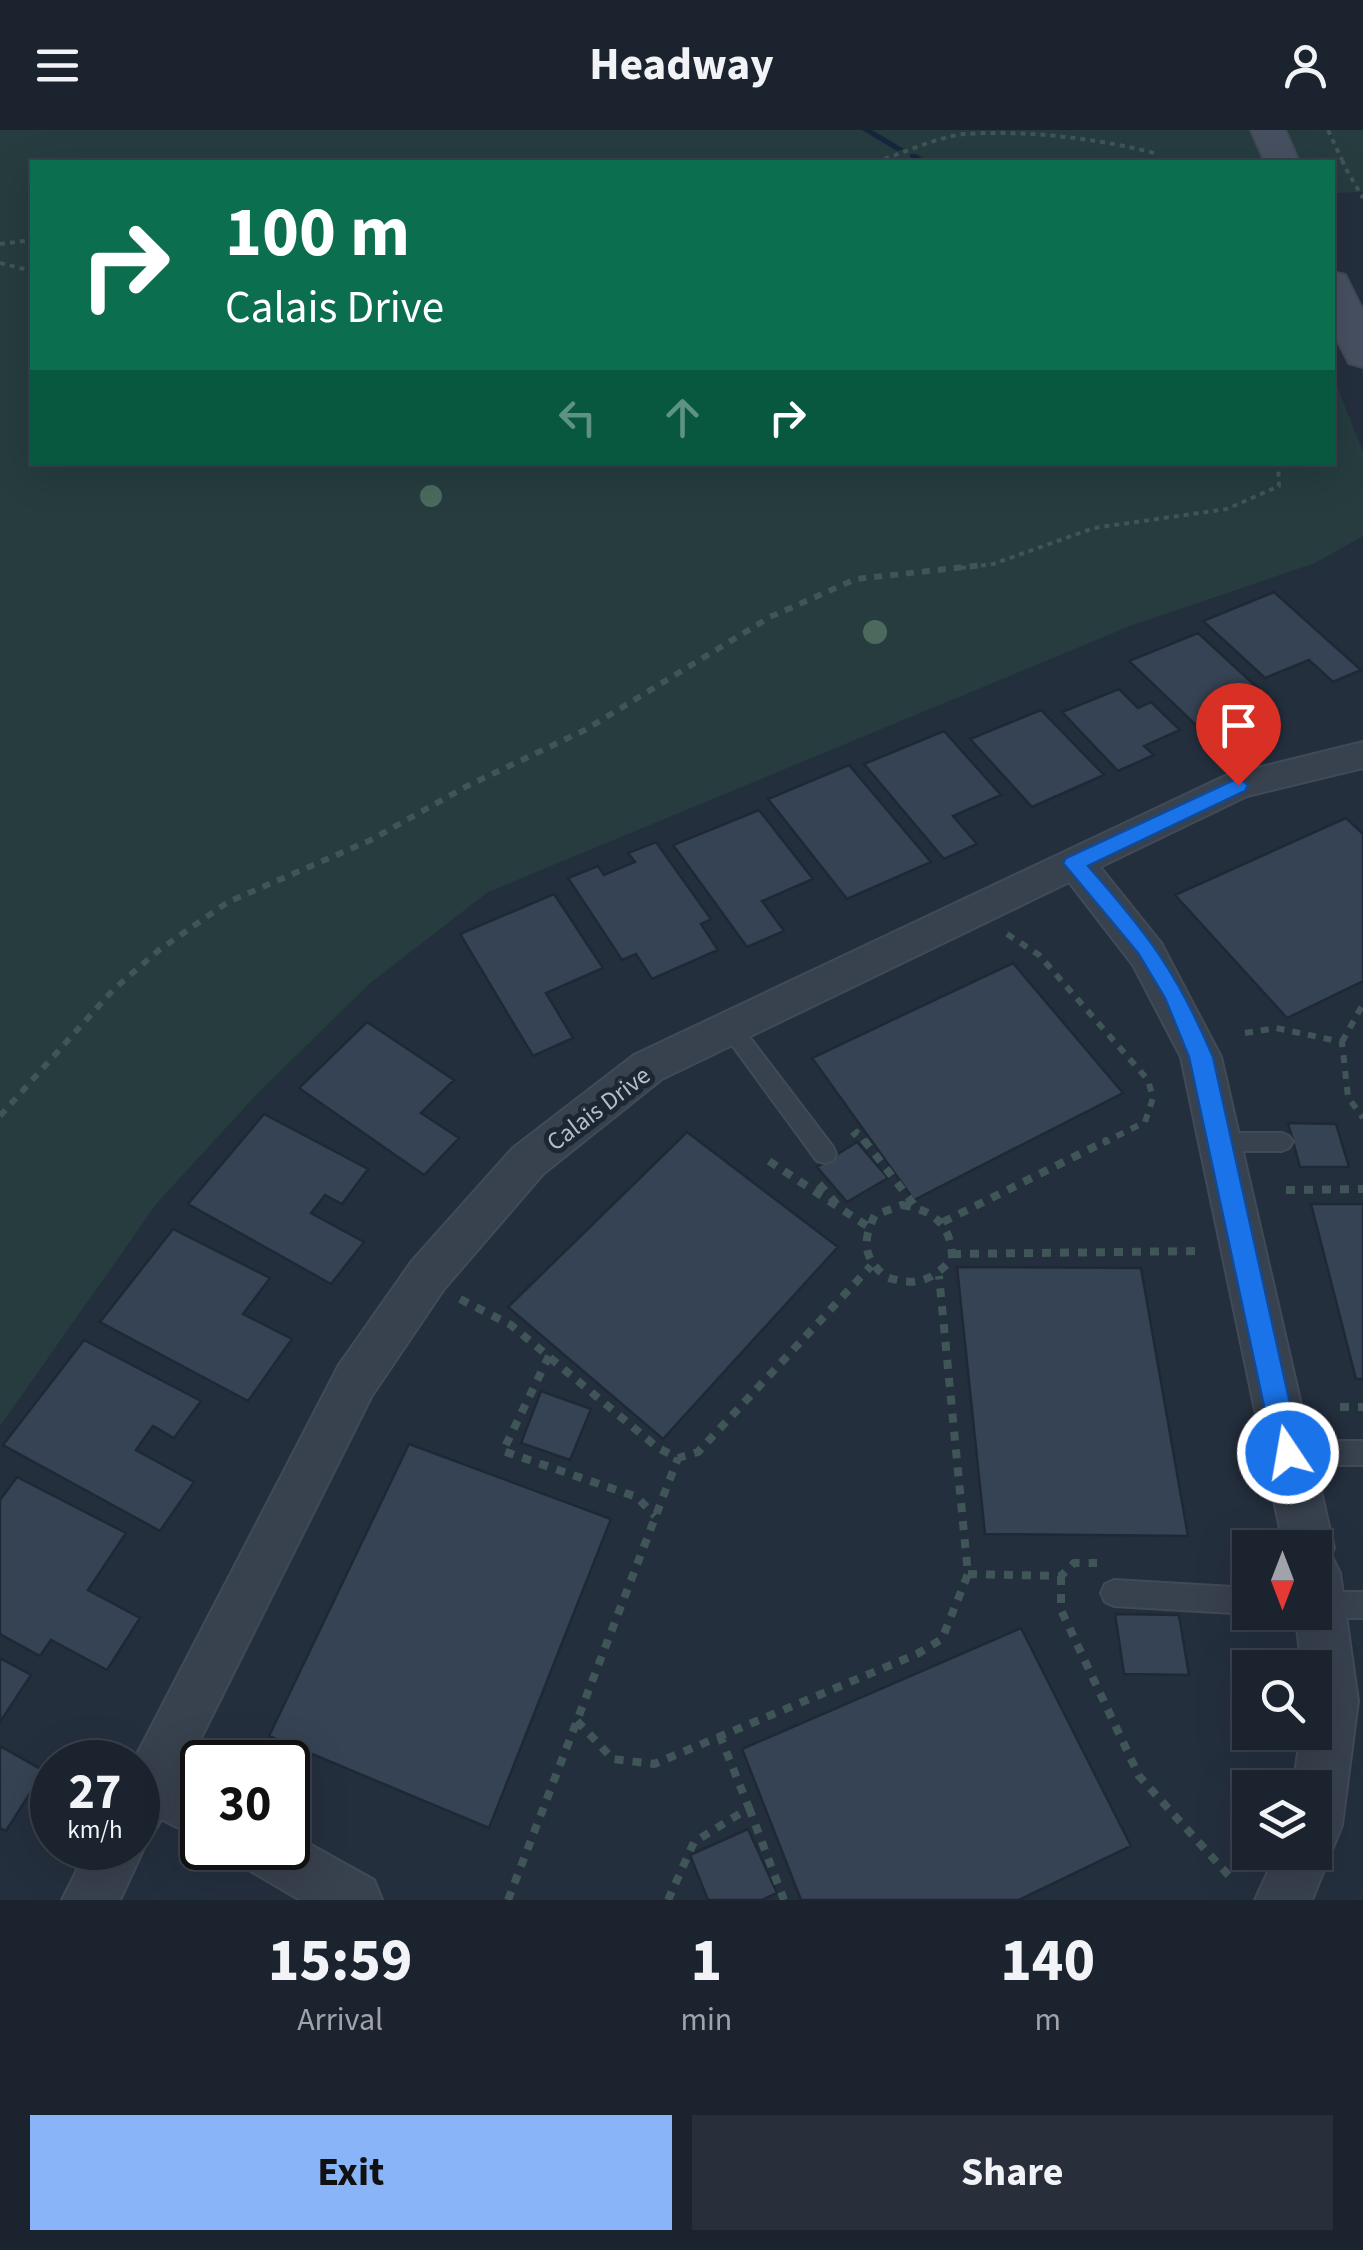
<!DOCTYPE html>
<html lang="en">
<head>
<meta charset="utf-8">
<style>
  body { margin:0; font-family:"Source Sans 3",sans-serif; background:#282f3a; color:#f1f3f6; height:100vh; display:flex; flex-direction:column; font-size:38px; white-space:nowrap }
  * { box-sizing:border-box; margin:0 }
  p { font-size:32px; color:#a0a4aa }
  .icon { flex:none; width:55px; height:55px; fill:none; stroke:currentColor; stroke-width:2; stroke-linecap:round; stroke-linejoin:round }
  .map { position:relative; height:1770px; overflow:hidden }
  .details { display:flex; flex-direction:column; background:#1b232e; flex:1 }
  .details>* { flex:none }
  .banner { position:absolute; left:30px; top:30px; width:1305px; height:305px; border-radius:0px; box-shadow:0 10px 40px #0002,0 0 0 2px #39404a; background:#0b6e4f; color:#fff; overflow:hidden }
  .needle { width:65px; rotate:180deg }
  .fabs { position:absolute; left:1232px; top:1400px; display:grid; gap:20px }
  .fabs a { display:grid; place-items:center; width:100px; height:100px; border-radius:0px; background:#1b232e; box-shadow:0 10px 40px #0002,0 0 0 2px #39404a; font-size:50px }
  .speed { position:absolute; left:30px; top:1610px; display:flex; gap:20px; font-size:50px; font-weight:700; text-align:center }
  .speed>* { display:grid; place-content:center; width:130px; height:130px; border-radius:50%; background:#1b232e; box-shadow:0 10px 40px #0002,0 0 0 2px #39404a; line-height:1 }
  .speed small { font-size:25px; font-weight:400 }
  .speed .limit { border:5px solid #111; border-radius:15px; background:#fff; color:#111 }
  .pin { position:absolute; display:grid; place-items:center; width:85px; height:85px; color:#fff; margin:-102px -42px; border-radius:50% 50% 50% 0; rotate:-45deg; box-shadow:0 0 10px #0007 }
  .pin .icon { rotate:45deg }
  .me { position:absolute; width:110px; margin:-55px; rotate:348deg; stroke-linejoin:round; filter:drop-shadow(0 0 8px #0008) }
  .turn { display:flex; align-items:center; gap:35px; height:210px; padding:0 30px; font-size:45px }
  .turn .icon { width:130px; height:130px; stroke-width:2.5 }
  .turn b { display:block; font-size:70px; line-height:85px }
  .lanes { display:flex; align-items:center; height:95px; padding:0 30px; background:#0003; justify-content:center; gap:50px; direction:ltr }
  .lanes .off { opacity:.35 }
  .eta { display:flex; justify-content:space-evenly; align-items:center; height:170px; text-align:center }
  .eta b { font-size:60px; font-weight:700; line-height:70px }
  .button { display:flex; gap:20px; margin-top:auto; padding:20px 30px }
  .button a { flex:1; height:115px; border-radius:0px; background:#8ab4f8; color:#111; font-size:40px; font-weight:700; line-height:115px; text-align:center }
  .button a+a { background:#282f3a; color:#f1f3f6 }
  header { display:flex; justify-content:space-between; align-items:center; height:130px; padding:0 30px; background:#1b232e; font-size:45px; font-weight:700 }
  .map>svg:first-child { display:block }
</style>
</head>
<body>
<header><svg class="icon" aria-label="menu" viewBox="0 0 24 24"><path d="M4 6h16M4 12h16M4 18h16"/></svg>Headway<svg class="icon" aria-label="person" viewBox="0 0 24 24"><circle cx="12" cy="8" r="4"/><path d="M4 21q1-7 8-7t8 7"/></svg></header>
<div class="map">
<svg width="1363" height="1770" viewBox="0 0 1363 1770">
  <rect width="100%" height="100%" fill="#242f3e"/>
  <!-- green -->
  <path fill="#263c3f" d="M0,0H1363V62L1333,63L1332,32H32V332H1332L1333,246L1363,322V406L1315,433L1130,496L488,762L369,854L255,966L157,1073L0,1296Z"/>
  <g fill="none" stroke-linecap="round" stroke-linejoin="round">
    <!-- stream -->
    <path fill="#17263c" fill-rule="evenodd" d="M862,0H872L904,19L897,21Z
      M910,24H916L929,32H920L910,28Z"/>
  </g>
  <!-- building -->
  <path fill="#364354" stroke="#1f2835" stroke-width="2.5" d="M1274,462L1361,540L1333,552L1309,530L1265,548L1203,491Z
    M1198,503L1273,572L1203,602L1129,531Z
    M1119,559L1138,578L1151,572L1180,600L1144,616L1154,625L1118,641L1062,582Z
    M1041,580L1104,645L1032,677L970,609Z
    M944,601L1001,665L953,686L977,714L944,729L864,634Z
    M849,635L931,732L847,769L768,669Z
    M759,680L813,749L762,771L784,801L747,817L673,715Z
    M1346,688L1363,704V851L1287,888L1175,765Z
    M656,712L711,789L701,794L718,820L652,849L636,824L622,830L568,748L598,736L604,745L635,732L628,723Z
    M554,764L603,838L546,863L573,908L533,926L460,804Z
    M1013,833L1123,963L914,1070L812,928Z
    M367,892L454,950L421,983L459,1008L424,1045L299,958Z
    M264,984L368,1039L342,1074L325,1065L311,1083L364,1112L331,1154L188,1074Z
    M1288,993L1336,994L1349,1037H1300Z
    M687,1002L838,1117L663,1309L508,1177Z
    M857,1012L888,1048L847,1072L817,1037Z
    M1311,1074H1363V1249H1356Z
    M173,1099L270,1148L243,1184L292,1209L248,1271L100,1192Z
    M957,1137L1141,1138L1188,1406L985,1404Z
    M84,1210L201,1271L174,1308L153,1296L136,1320L194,1352L160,1401L3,1315Z
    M541,1261L591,1279L570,1330L521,1313Z
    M409,1314L611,1389L489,1698L269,1606Z
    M17,1347L126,1403L88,1460L140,1488L107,1540L51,1510L40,1526L0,1504V1370Z
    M1115,1484L1179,1485L1189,1545L1124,1544Z
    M1021,1498L1131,1716L1019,1770H801L742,1619Z
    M0,1528L31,1545L0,1592Z
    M0,1616L44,1641L6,1701L0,1698Z
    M748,1699L777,1763L762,1770H708L690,1725Z"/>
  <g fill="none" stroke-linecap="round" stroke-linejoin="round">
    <!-- service casing -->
    <g stroke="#414a57" stroke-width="4">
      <path id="service" d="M731,890L738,892L833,1017L836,1024L833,1031L825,1033L817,1031L724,904L721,898L724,892Z
        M1219,1003H1282L1289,1006L1293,1012L1289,1018L1282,1021H1219L1212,1018L1208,1012L1212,1006Z
        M1288,1311H1363V1335H1288L1280,1331L1276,1323L1280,1315Z
        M1114,1450L1250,1458V1482H1253L1250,1484L1114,1476L1105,1472L1101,1463L1105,1454Z
        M1315,1462H1363V1488H1315L1306,1484L1315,1482Z"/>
    </g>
    <!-- minor casing -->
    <g stroke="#414a57" stroke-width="4">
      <path id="minor" d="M1363,612V638L1247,666L1100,737L1161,813L1221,927L1334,1418L1331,1425L1340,1443L1358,1571L1342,1695L1312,1770H1255L1277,1722H1315V1658H1293L1301,1602H1315V1538H1302L1295,1482H1315V1418H1284L1181,927L1133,835L1069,752L662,949L543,1044L444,1159L371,1267L184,1642L202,1653V1710L161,1689L157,1697L139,1705L144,1718L120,1770H62L88,1718H138V1632H133L339,1235L412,1131L513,1018L634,925L1225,646Z
        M288,1702L374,1750L382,1770H300L244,1737L236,1718H288Z"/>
    </g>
    <!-- secondary casing -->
    <g stroke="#414a57" stroke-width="4">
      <path id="secondary" d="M1251,0H1285L1299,32H1265Z
        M1332,142L1345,145L1363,181V237L1349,233L1332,199Z"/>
    </g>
    <!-- path-far2 -->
    <path stroke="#3f5557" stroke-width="4" stroke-dasharray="5 5" stroke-linecap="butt" d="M1328,0L1342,30
      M875,32C904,23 934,8 964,4C1027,0 1097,8 1158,24
      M1346,39L1363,68
      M0,114L32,110
      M0,133L32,141
      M961,438L993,434L1094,398L1227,379L1279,356L1278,332"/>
    <!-- path-far1 -->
    <path stroke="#3f5557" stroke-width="6" stroke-dasharray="8 8" stroke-linecap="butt" d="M1007,804L1039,825L1148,950L1153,968L1145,992L1103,1013
      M1245,903L1276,898L1342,912L1348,967L1363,988
      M1342,912L1363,874
      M0,986L113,860L159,820L228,772L371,710L467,656L585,600L770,487L856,449L983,435
      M852,1006L857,1002L865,1013"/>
    <!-- path -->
    <path stroke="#3f5557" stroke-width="8" stroke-dasharray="9 9" stroke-linecap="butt" d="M864,1010L915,1076
      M769,1031L867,1096
      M819,1054L841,1079
      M1286,1060L1363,1059
      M902,1075C934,1080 952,1096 952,1129C932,1151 915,1157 886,1147C863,1128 862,1111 875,1085Z
      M943,1092L1108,1010
      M952,1124L1202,1121
      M460,1169L511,1195L658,1318L678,1328L698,1322L871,1136
      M549,1226L503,1321L637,1367L655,1386
      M1340,1277H1363
      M968,1444L1061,1446L1074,1433H1097
      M1061,1446V1480L1139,1646L1231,1748
      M577,1591L613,1629L654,1634L917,1524L942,1509L968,1444L939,1146
      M749,1678L784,1770
      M508,1770L678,1328
      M668,1770L694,1712L749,1678L720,1606"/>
    <!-- service -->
    <use href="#service" fill="#38414e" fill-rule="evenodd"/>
    <!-- minor -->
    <use href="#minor" fill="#38414e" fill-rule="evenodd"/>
    <!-- secondary -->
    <use href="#secondary" fill="#465061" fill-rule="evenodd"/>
    <!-- path-bridge -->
    <path stroke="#3f5557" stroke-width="4" stroke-dasharray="5 5" stroke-linecap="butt" d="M1342,30L1346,39"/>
  </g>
  <!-- trees -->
  <g fill="#4b6a5d">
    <circle cx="431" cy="366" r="11"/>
    <circle cx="875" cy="502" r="12"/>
  </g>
  <!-- route -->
  <path fill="#1a73e8" stroke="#114b97" stroke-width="2.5" d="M1238,648L1248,655L1245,661L1088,736C1148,804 1177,842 1213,927L1301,1323L1297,1332L1288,1336L1278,1332L1274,1323L1189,927L1165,868L1138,823L1063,733L1066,728Z"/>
  <g text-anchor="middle" stroke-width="10" stroke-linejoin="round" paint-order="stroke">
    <!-- street labels -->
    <g font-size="25" fill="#b4bcc9" stroke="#1d2633">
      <text transform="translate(598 978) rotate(-37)" y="9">Calais Drive</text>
    </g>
  </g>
</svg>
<div class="fabs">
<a><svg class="needle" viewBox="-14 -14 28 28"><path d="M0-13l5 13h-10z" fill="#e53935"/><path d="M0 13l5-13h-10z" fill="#a0a4aa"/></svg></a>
<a><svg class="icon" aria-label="search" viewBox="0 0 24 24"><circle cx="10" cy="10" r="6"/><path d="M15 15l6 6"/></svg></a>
<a><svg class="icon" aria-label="layers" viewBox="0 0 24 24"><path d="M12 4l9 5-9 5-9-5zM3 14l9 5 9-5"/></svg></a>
</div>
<div class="speed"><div>27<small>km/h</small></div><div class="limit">30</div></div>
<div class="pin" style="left:1238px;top:655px;background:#d93025"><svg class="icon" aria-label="arrive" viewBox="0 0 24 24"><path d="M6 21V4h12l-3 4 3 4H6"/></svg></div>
<svg class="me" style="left:1288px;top:1323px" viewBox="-20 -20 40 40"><circle r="17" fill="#1a73e8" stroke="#fff" stroke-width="3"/><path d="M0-11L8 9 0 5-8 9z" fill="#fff"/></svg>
<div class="banner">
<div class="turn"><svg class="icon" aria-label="right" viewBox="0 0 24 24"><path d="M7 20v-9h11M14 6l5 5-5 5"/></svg><div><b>100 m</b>Calais Drive</div></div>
<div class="lanes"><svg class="icon off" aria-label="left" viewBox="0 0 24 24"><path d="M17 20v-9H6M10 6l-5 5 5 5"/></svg><svg class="icon off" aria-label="ahead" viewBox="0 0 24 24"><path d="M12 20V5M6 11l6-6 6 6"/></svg><svg class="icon" aria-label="right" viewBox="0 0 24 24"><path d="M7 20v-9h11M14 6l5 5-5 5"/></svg></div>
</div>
</div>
<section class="details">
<div class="eta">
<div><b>15:59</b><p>Arrival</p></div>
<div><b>1</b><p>min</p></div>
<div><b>140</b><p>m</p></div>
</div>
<div class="button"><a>Exit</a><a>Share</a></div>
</section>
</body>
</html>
